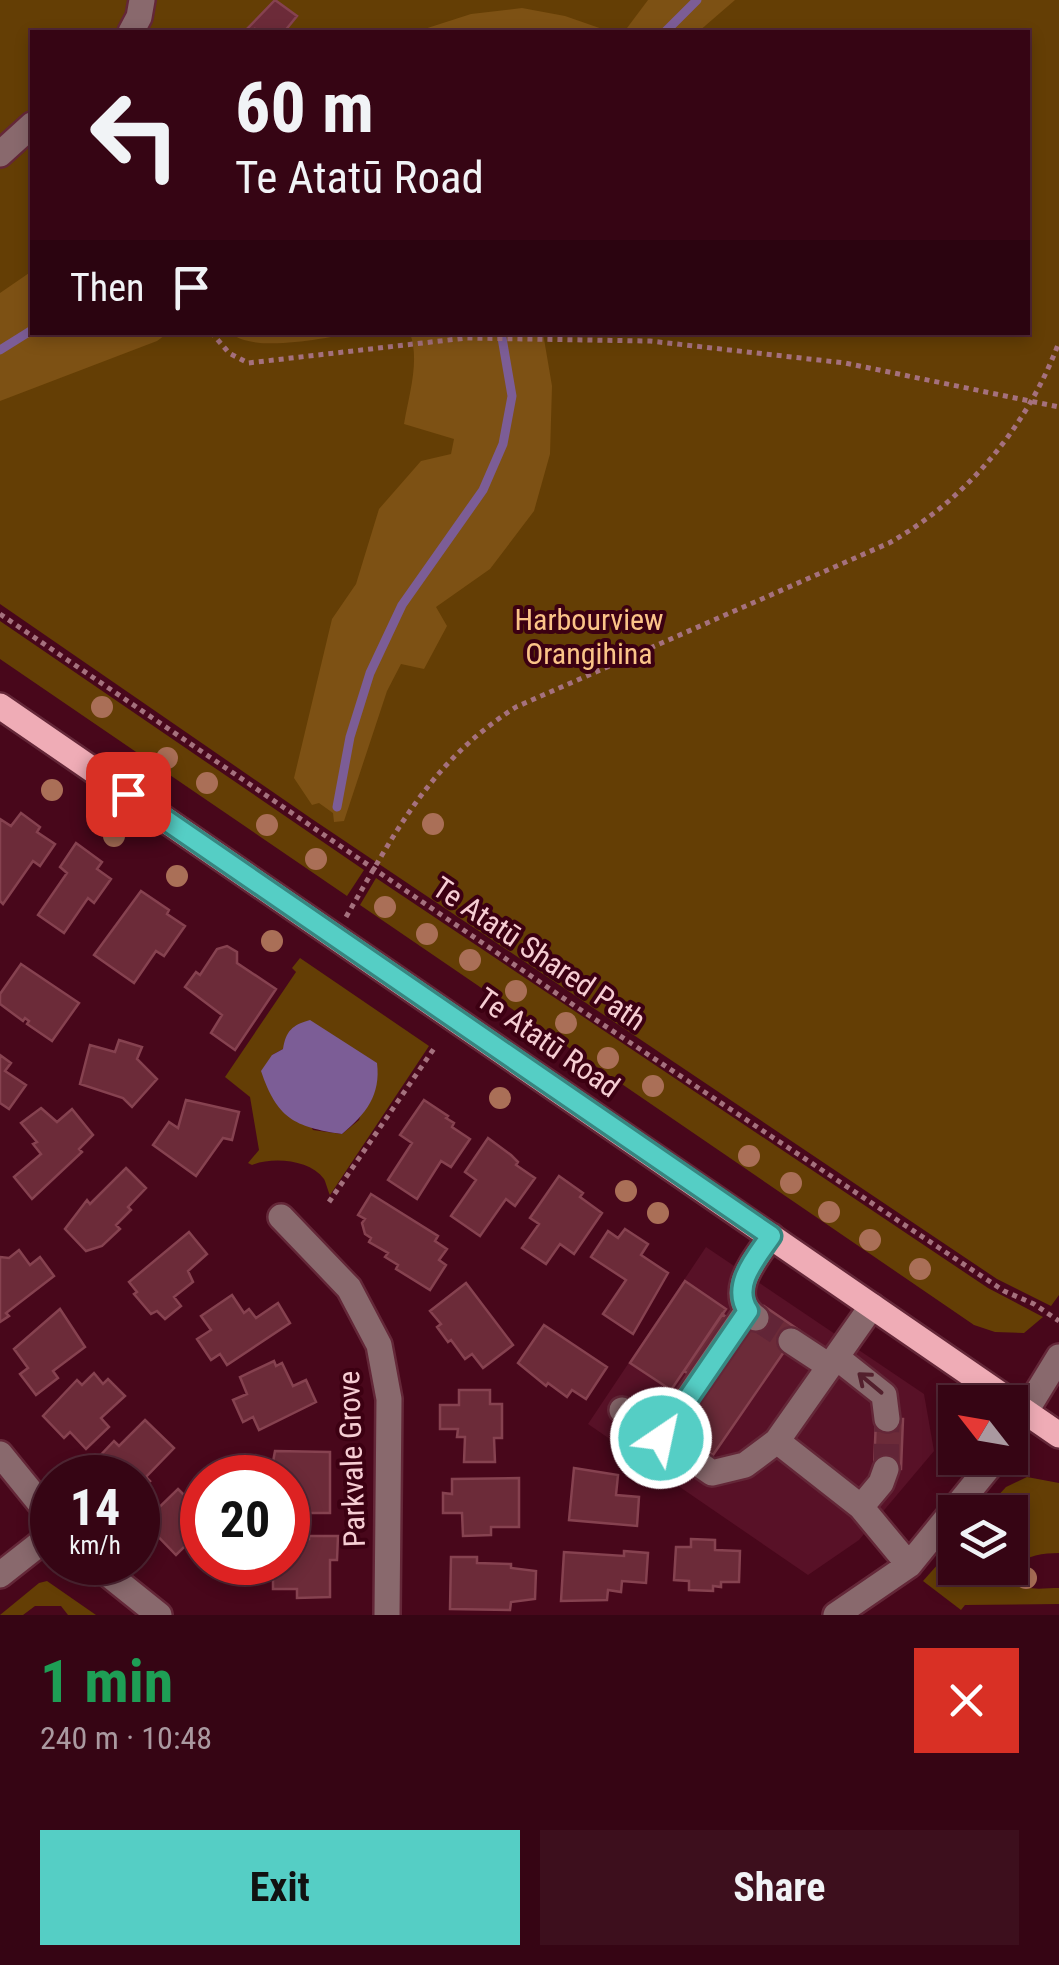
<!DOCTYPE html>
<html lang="en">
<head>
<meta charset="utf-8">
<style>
  body { margin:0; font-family:"Roboto Condensed",sans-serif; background:#3d0f1d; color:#f1f3f6; height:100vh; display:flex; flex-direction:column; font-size:38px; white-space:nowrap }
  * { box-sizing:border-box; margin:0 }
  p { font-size:32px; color:#aa99a0 }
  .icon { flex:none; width:55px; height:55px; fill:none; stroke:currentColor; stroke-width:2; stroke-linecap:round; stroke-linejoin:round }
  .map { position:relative; height:1615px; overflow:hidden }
  .side { display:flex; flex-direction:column; background:#360514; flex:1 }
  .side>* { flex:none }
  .guide { position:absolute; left:30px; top:30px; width:1000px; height:305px; border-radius:0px; box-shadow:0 5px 15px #0003,0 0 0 2px #502634; background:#360514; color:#f1f3f6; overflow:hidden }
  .needle { width:65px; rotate:301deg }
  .tools { position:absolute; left:938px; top:1385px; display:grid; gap:20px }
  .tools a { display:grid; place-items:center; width:90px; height:90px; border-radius:0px; background:#360514; box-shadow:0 5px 15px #0003,0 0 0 2px #502634; font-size:50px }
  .speed { position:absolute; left:30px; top:1455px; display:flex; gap:20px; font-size:50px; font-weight:700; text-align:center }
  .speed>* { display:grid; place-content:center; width:130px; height:130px; border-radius:50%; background:#360514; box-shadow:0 5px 15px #0003,0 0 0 2px #502634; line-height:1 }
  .speed small { font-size:25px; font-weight:400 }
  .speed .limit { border:15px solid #d22; background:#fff; color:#111 }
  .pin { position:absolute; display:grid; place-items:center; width:85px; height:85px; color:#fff; margin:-42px; border-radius:20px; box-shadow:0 5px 15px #0006 }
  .me { position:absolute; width:110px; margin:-55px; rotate:34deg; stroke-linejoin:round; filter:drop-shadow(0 0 8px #0008) }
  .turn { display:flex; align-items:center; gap:35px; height:210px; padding:0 40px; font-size:45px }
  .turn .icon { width:130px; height:130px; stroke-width:2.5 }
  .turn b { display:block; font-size:70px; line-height:85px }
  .then { display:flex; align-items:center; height:95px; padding:0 40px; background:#0003; gap:20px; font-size:38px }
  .round { display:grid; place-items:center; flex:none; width:105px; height:105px; border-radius:0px; background:#3d0f1d }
  .headline { display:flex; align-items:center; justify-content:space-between; height:170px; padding:0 40px }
  h1 { font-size:60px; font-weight:700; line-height:75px; color:#1e9e55 }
  .cta { display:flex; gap:20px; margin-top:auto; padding:20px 40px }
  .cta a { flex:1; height:115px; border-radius:0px; background:#55cec5; color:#111; font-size:40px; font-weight:700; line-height:115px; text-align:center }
  .cta a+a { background:#3d0f1d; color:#f1f3f6 }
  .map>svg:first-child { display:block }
</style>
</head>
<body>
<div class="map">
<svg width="1059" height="1615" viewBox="0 0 1059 1615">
  <rect width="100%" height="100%" fill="#48071b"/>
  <!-- built -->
  <path fill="#581127" d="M706,1247L924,1394L934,1451L859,1540L808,1575L588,1424Z"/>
  <!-- green -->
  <path fill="#643e05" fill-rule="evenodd" d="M0,0H1059V1295L1051,1306L997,1279L312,819L0,604ZM32,32H1028V332H32Z
    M0,621L364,870L347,896L0,659Z
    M376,878L988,1288L1043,1317L1024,1333L995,1332L974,1325L360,905Z
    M300,958L429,1046L330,1195C329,1194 325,1180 324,1179C309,1159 272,1157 252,1165L248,1163L259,1150L250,1097L225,1077L296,972L292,968ZM283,1049L357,1051L376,1063L359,1120L342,1134L313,1130L272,1055Z
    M1027,1477L1059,1483V1553C1040,1553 1017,1557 1010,1576C1019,1593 1042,1588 1059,1588V1604L965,1605L961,1610L923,1581L955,1545V1568H1010V1512H983L1006,1487Z
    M47,1581L96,1615H68L61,1606H35L23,1615H0L39,1583Z"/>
  <!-- forest -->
  <path fill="#7d5114" d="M648,0H735L698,32H624Z
    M522,8L565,16L611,32H415L471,14Z
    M32,271V332L168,333L157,341L0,401V293Z
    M231,333H357C327,337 254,354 231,333Z
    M410,333H543L552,386L550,454L534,511L490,569L436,607L447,626L424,669L401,664L387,691L344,821L334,822L333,813L319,803L312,805L294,778L332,619L356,584L379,509L421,461L451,454L454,439L404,424C409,394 420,361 410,333Z"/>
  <!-- water -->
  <path fill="#7c5d96" d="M310,1020L377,1063C381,1095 366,1114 342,1134C294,1127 277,1118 261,1071L272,1055L283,1049C286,1031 292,1025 310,1020Z"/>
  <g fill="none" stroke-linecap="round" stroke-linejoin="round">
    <!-- stream -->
    <path stroke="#7c5d96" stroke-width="9" d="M665,32L697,0
      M0,350L32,330
      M337,807L350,737L370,673L402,605L483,490L503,444L512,396L501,332"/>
  </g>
  <!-- building -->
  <path fill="#6c2b39" stroke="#864250" stroke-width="2.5" d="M275,0L297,16L284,32H259L255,29L253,32L248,28Z
    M21,813L40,827L37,832L55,844L40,866L33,861L3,904L0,901V819L11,826Z
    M76,843L102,862L97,869L111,879L94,903L88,898L64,933L38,915L67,873L60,867Z
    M141,891L169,910L167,914L185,926L164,956L156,951L134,983L94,955Z
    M227,946L237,952V963L276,989L235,1050L211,1033L222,1015L185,987L196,972L200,975L217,949Z
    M21,964L79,1003L52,1041L27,1024L29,1021L25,1018L23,1021L0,1004V994Z
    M119,1040L142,1047L137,1059L157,1079L132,1107L123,1098L80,1084L90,1045L115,1052Z
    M0,1055L11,1063L5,1071L26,1085L9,1109L0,1103Z
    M186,1100L239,1112L232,1140L223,1138L196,1176L153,1145L169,1122L178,1128Z
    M424,1100L448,1116L446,1118L454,1123L452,1127L470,1139L451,1167L441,1161L417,1199L388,1180L412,1143L400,1135Z
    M41,1108L57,1122L72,1109L93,1135L79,1149L82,1152L32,1199L14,1177L41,1154L33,1144L37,1142L21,1123Z
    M488,1138L511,1155L518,1162L516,1165L535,1178L515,1206L506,1199L480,1236L451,1216L476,1180L465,1172Z
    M126,1168L146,1188L128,1207L131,1210L116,1225L120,1229L102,1246L86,1251L65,1229L87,1200L90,1204Z
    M559,1176L583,1193L580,1197L602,1213L574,1254L560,1244L546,1264L522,1248L539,1224L530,1218Z
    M371,1194L438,1236L435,1241L447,1249L439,1260L446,1265L430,1290L396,1269L398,1265L385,1257L388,1253L369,1242L371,1238L365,1234L362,1223L365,1219L358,1215Z
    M625,1229L648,1244L641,1255L668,1273L633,1334L603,1314L626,1280L591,1257L608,1231L618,1238Z
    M189,1232L207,1254L188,1271L193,1282L174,1297L181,1306L165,1319L157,1311L151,1314L134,1294L137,1292L129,1282Z
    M19,1250L30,1265L40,1257L54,1276L6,1313L9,1316L0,1322V1257L9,1258Z
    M685,1281L726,1309L671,1390L630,1363Z
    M466,1283L513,1345L483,1368L472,1354L465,1359L451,1340L448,1342L437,1327L441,1324L430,1311Z
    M232,1295L244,1313L249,1309L256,1318L278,1303L290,1323L227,1365L220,1354L211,1360L197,1339L211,1330L201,1316Z
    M764,1306L799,1330L713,1455L678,1432L708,1387L684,1371L722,1314L747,1331Z
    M60,1309L85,1347L53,1371L58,1378L36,1395L20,1374L28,1368L14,1349Z
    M544,1325L607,1367L586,1399L572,1390L567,1397L548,1383L546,1386L518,1363Z
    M274,1361L276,1366L282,1363L293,1386L306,1380L316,1402L259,1430L253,1417L243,1422L233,1400L247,1394L240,1377Z
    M94,1373L103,1384L108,1379L125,1396L101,1418L109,1427L86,1449L70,1432L64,1438L43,1416L77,1380L82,1385Z
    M459,1390H490V1404H502V1438H494L495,1462H464L465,1437H457L458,1429H440V1405H459Z
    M876,1419H903L901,1469L874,1468Z
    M145,1420L174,1448L146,1477L150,1481L146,1484L152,1490L138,1505V1478H112L95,1461L114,1441L119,1446Z
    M275,1451L330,1452V1513H294V1503H288V1478H270Z
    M574,1468L618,1475L616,1495L639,1497L637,1526L569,1520Z
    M519,1478V1527H491V1535L463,1536L462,1513H443V1493L452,1494V1479Z
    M178,1489L189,1500L193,1496L202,1506V1550L198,1546L193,1551L187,1544L176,1555L144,1522Z
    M309,1536H338L337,1560H330V1597L297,1598V1589H273V1562H288V1539H309Z
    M691,1539L715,1540V1550L740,1551L739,1582H721V1587L713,1586V1591L689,1590V1581L674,1580L676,1547H691Z
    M624,1551L648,1553L646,1583L622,1581L621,1592L608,1590L607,1600L561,1601L564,1552L624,1556Z
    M451,1557H477V1563L511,1564V1568L536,1571L535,1599L511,1602L510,1610L450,1609Z"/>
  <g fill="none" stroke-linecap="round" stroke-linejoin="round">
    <!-- minor-tunnel -->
    <path stroke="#622537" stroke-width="25" stroke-dasharray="25 12" stroke-linecap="butt" d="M756,1318L791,1341
      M886,1469L887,1419"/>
    <!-- minor casing -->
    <g stroke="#642738" stroke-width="30">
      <path id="minor" d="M131,32L139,17L142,0
        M0,154L32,125
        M281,1217L349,1288L379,1345L389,1399L387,1615
        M872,1306L777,1441L861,1507L909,1565
        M756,1318C724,1294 755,1260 771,1236
        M791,1341L829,1366
        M836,1357L884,1395L887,1419
        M622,1410L712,1473L745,1465L777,1441
        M661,1437L747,1311
        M1010,1437L1059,1357
        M0,1454L52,1518
        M861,1507L881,1483L886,1469
        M93,1562L159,1615
        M0,1575L52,1534
        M836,1615L909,1565L996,1458"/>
    </g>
    <!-- major casing -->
    <g stroke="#642738" stroke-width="30">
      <path id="major" d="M0,706L1059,1435"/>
    </g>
    <!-- path -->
    <path stroke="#a5717e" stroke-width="5" stroke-dasharray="5 5" stroke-linecap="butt" d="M246,32L250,30
      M211,332L229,353L248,363L466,338L650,341L845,363L1059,407
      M0,614L572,1004L1004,1291L1034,1304L1059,1321
      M346,917C396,831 430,762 516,707L889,543C966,500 1028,426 1059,342
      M329,1202L435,1047"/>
    <!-- minor -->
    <use href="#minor" stroke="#89696d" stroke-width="25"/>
    <!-- major -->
    <use href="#major" stroke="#efacb6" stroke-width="25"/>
  </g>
  <!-- trees -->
  <g fill="#aa6f57">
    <circle cx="102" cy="707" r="11"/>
    <circle cx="167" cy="758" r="11"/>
    <circle cx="207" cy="783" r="11"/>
    <circle cx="52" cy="790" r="11"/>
    <circle cx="433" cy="824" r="11"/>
    <circle cx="267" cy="825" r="11"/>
    <circle cx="114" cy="836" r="11"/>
    <circle cx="316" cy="859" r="11"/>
    <circle cx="177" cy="876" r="11"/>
    <circle cx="385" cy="907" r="11"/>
    <circle cx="427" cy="934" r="11"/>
    <circle cx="272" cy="941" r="11"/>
    <circle cx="470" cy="960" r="11"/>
    <circle cx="516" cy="991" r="11"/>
    <circle cx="566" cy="1023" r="11"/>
    <circle cx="608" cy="1058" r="11"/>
    <circle cx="653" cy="1086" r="11"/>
    <circle cx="500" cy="1098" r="11"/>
    <circle cx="749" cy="1156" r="11"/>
    <circle cx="791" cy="1183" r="11"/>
    <circle cx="626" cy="1191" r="11"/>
    <circle cx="829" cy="1212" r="11"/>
    <circle cx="658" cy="1213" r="11"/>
    <circle cx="870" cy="1240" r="11"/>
    <circle cx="920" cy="1269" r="11"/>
    <circle cx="1026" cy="1578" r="11"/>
  </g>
  <!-- one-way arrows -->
  <defs><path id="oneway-shaft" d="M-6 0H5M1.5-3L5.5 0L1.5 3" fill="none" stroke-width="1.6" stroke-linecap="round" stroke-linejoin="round" transform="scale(2.5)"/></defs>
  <use stroke="#53202d" href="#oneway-shaft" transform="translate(870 1383) rotate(-140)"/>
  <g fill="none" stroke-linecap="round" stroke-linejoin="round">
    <!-- route casing -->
    <g stroke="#378680" stroke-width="25">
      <path id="route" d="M128,794L771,1236C756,1258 731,1285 748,1311L661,1438"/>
    </g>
    <!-- route -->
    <use href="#route" stroke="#55cec5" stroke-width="18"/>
  </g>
  <g text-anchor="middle" stroke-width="8" stroke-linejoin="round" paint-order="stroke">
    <!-- park labels -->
    <g font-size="30" fill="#fbc488" stroke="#3c0012">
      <text x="589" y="630">Harbourview<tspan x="589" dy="34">Orangihina</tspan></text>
    </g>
    <!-- street labels -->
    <g font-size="30" fill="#f6cdd3" stroke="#3c0012">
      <text transform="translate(539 954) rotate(34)" y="10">Te Atatū Shared Path</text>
      <text transform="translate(548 1043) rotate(35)" y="10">Te Atatū Road</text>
      <text transform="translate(352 1459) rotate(-92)" y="10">Parkvale Grove</text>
    </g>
  </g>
</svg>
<div class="tools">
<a><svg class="needle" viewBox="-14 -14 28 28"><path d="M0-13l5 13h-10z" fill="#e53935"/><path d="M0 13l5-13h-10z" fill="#aa99a0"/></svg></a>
<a><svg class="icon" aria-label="layers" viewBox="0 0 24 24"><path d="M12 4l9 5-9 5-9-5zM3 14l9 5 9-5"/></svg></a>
</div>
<div class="speed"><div>14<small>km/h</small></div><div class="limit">20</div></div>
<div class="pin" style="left:128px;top:794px;background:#d93025"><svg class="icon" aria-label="arrive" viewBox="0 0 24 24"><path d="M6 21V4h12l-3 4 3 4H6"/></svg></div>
<svg class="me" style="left:661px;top:1438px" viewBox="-20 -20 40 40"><circle r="17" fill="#55cec5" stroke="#fff" stroke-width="3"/><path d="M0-11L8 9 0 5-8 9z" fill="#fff"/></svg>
<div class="guide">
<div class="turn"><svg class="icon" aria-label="left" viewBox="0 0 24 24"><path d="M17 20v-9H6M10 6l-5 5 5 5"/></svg><div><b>60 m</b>Te Atatū Road</div></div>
<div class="then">Then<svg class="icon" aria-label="arrive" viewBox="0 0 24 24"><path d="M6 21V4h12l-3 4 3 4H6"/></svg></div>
</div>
</div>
<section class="side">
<div class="headline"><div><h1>1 min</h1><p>240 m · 10:48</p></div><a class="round" style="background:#d93025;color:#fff"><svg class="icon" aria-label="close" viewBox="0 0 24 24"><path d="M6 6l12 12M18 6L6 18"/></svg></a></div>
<div class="cta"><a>Exit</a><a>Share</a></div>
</section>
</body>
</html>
